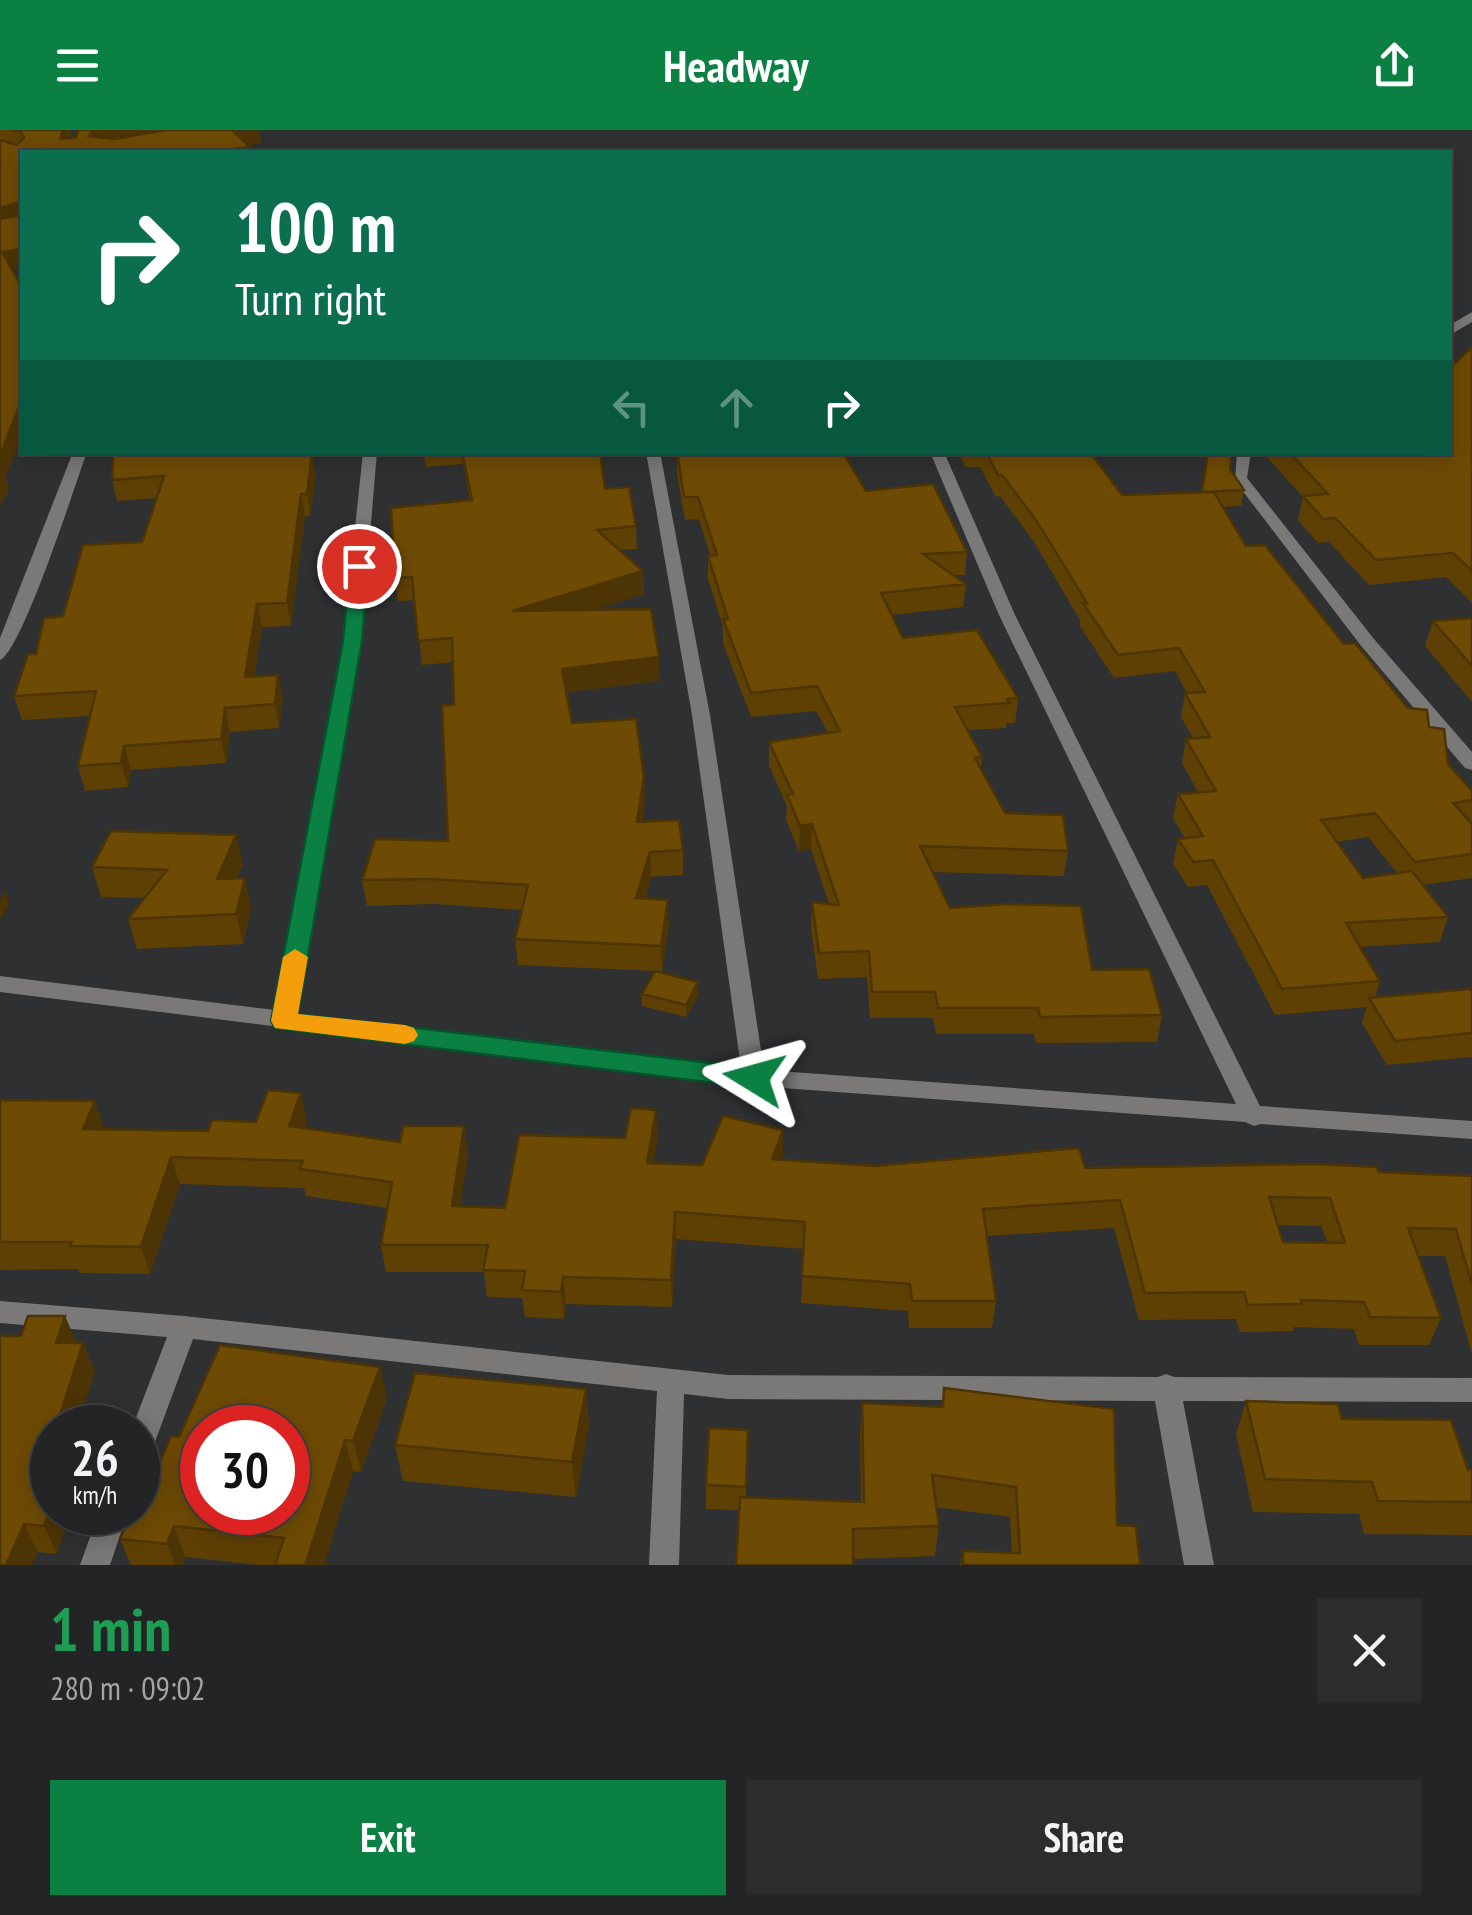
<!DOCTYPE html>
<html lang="en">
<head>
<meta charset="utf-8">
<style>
  body { margin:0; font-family:"PT Sans Narrow",sans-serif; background:#2a2c2e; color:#f1f3f6; height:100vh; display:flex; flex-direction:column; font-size:38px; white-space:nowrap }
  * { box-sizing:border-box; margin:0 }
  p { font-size:32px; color:#a2a4a7 }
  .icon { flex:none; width:55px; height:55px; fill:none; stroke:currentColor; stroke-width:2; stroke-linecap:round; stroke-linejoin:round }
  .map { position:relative; height:1435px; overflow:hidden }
  .drawer { display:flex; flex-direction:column; background:#222426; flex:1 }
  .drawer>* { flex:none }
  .hud { position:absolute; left:20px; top:20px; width:1432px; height:305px; border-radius:0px; box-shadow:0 5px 25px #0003,0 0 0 2px #3f4143; background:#0b6e4f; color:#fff; overflow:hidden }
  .speed { position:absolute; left:30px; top:1275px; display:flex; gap:20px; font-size:50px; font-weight:700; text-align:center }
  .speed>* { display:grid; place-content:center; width:130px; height:130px; border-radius:50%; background:#222426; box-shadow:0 5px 25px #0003,0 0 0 2px #3f4143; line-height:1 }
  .speed small { font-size:25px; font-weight:400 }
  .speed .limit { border:15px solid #d22; background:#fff; color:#111 }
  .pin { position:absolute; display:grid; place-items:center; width:85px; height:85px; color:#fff; margin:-42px; border:5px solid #fff; border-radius:50%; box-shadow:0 2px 10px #0007 }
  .me { position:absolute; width:110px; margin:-55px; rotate:278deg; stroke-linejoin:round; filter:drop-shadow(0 0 8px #0008) }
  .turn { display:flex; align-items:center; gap:35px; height:210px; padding:0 50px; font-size:45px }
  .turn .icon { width:130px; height:130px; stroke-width:2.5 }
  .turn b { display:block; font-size:70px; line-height:85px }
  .lanes { display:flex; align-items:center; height:95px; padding:0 50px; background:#0003; justify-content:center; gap:50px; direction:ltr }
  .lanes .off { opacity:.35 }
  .round { display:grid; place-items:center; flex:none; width:105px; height:105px; border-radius:0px; background:#2a2c2e }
  .head { display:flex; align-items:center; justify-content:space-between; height:170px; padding:0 50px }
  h1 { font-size:60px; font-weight:700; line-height:75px; color:#1e9e55 }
  .primary-button { display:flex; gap:20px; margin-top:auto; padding:20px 50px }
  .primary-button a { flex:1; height:115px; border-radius:0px; background:#0b8043; color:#fff; font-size:40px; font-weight:700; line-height:115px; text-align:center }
  .primary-button a+a { background:#2a2c2e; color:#f1f3f6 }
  header { display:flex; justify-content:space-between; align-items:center; height:130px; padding:0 50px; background:#0b8043; color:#fff; font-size:45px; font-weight:700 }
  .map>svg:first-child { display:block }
</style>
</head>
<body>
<header><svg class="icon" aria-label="menu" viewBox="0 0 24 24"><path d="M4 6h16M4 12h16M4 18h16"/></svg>Headway<svg class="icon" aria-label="share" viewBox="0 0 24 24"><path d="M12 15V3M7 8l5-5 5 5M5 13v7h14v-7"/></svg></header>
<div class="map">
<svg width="1472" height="1435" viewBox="0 0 1472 1435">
  <rect width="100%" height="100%" fill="#2e3032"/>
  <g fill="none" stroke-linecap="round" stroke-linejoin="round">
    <!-- street -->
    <path fill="#7b7978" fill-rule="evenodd" d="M1472,182V192L1450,205V195Z
      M73,322H87C75,355 22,521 0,530V508Z
      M363,322H377L361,511L297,883L741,938L692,585L646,322H660L710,585L764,940L1236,974L999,485L930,322H944L1015,485L1260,976L1472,991V1009L1261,994L1254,996L1245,992L754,956L0,862V846L275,880L343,511Z
      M1237,322H1251L1247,348L1374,509L1472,622V640L1465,638L1362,517L1235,351Z
      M0,1171L184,1186L728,1245L1158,1247L1166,1244L1174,1247L1472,1248V1272L1183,1271L1214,1435H1184L1155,1271L728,1269L684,1264L679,1435H649L657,1261L193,1209L152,1320L148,1329L138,1333V1298H132L167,1207L0,1193Z
      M99,1382H128L110,1435H80Z"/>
  </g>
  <!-- wall -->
  <path fill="#5f4004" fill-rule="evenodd" d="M0,0H72L69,8L262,13L248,15L22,138L12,139L22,157V304L5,348L9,359L0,376Z
    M1472,217V473L1446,447L1369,455L1329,412L1318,413L1298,390L1303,367L1262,322H1450Z
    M304,322L316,345L310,386H305L291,496L262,497L254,547L278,545L283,569L279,598L230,602L226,633L131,640L128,657L85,661L78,636L90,586L22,590L14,566L36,524L63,486L142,412L156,368L117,371L112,350Z
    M423,322H600L605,359L636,396L637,419L620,420L643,441L644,464L592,480L660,551L566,562L572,593L645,671L642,692L683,720V745L651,747L645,769L669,795L662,842L699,864L686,887L642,876V864L655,841L518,835L515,809L522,780L434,774L367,776L362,750L448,711L454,575L453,532L422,535L415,470L398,471L395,448L470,371L463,334L426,337Z
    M677,322L697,324V322H897L846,327L866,361L967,422L965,445H953L966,454L963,477L892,485L903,508L1018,568L1015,593H1006V598L968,600L982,627L981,638L1005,683L1068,721L1064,746L932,742L950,778L1092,840L1162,885L1157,912L1036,913L1034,904H936L933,888H870L867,847L818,849L811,798L812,772L829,774L811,719L799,721L786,690L787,676L769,636V612L828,603L816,581L751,587L723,513V497L708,449V426L710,425L699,389L685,390L677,344Z
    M958,322H1102L1094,328L1122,365L1201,362L1230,339L1244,360L1241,376L1223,377L1246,416L1408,578L1429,597L1448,634L1472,661V748L1423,755L1448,787L1440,812L1360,817L1380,851L1375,868L1472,862V927L1387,935L1362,893L1367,877L1275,885L1207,755L1188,757L1173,734L1178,709L1185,708L1173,688L1178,664L1198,662L1182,633L1186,609L1193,608L1181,587L1185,563H1187L1175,541L1114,548L1080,496V490L1034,412L1000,366L996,367L980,337H965ZM1368,707L1397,743L1363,748L1336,712Z
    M1472,488V572L1425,516L1433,491Z
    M236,705L243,734L237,748L251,778L243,814L137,819L128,789L144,768L101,767L92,737Z
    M0,970L104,998V1000L208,1001L256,992L307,990L304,998L400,1012L464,996L468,1023L460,1076L505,1078L625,1008L658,1007L653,1033L702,1035L783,1027L781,1030L875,1036L1378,1042L1472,1046V1224L1445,1126H1418L1441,1188L1429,1215H1359L1354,1199L1294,1197L1293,1201L1240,1202L1236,1189L1139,1190L1114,1098L987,1106L996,1171L992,1198H909L908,1181L801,1173L804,1119L676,1109L672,1177L566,1174L564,1189L525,1187L522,1168L487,1167L484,1142H386L381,1115L388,1078L306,1066L304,1058L180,1054L150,1144L80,1143L78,1139L0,1140ZM1277,1095L1321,1096L1327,1112H1283Z
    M65,1186L76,1213H83L95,1242L52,1298L57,1424L38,1422L0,1435L21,1206Z
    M944,1258L1117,1395L1140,1435H960L963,1421L1012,1423L1010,1387L936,1377L939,1396L935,1426L853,1429L739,1380L706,1379V1355L748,1300L746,1367L861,1372L860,1304L862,1273L941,1277Z
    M586,1259L589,1295L576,1367L403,1351L395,1315Z
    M387,1268L361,1342L353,1341L324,1434L330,1435H259L185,1427L182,1435H131L120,1409L141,1378L179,1307Z
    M1246,1271L1342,1289L1468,1340H1472V1405L1364,1404L1359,1384L1253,1382L1236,1304Z"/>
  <!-- shaded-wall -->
  <path fill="#4d3404" d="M63,0H72L64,22L60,9Z
    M105,0H200L95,18L89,6L92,2Z
    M259,0L262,13L236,17L233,1Z
    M250,17L251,22H219V21Z
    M17,73L21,90L0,97V78Z
    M22,119V138L7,140L2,122Z
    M22,269V304L5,348L9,359L0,376V326Z
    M312,324L316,345L310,386L307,364Z
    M301,364L305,386L291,496L287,473Z
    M643,441L644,464L514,504L512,481Z
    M257,474L262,497L250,571L245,547Z
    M659,527L660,551L563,562L562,539Z
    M278,545L283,569L279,598L275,574Z
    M225,578L230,602L226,633L221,609Z
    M124,616L131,640L128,657L121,633Z
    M644,647L645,671L638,717L637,692Z
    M812,694L811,719L799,721L800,696Z
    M236,705L243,734L224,779L217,749Z
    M650,722L651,747L637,793L636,768Z
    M245,748L251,778L243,814L236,784Z
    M5,761L9,773L0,790V771Z
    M668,770L669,795L662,842L661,816Z
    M698,852L699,864L686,887V875Z
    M301,963L307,990L295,1023L289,996Z
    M95,971L104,998L92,1027L83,999Z
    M656,980L658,1007L648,1060L647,1033Z
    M464,996L468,1023L456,1103L452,1076Z
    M783,1000V1027L772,1057V1029Z
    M171,1027L180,1054L150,1144L141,1117Z
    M675,1082L676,1109L672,1177L671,1150Z
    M563,1147L566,1174L564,1189L561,1162Z
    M65,1186L77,1214L56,1213Z
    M83,1213L95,1242L77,1298H56Z
    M380,1237L387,1268L361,1342L353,1311Z
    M586,1259L589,1295L576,1367L572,1332Z
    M345,1310L353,1341L324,1435L306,1433Z
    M52,1372V1382H71L57,1424L44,1396Z
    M24,1394L38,1422L32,1435H6Z
    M174,1396L185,1427L182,1435H175L167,1414Z"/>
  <!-- building -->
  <path fill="#6e4b05" stroke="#4d3404" stroke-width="2.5" fill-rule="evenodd" d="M12,0H63L60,9L76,7L78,0H105L92,2L89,6L114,9L166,0H237L233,1L250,17L219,21V22H22V119L2,122L22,157V269L0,326V89L20,85L21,77L17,73L0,78V10L17,15L24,7L21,2Z
    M1472,217V441L1453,423L1376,430L1335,388L1323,389L1303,366L1328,364L1289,322H1450V238Z
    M113,322L312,324L307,364H301L287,473L257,474L245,547L278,545L275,574L225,578L221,609L124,616L121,633L78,636L96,561L14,566L28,524H36L44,488L63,486L83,415L142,412L164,346L112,350Z
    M462,322H600L605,359L629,357L636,396L597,400L643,441L512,481L651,479L659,527L562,539L572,593L636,589L644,647L637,692L679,690L683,720L650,722L636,768L668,770L661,816L515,809L528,755L430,749L362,750L375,709L448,711L442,575H454L452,508L418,511L412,447L395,448L391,378L472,370Z
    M677,322L698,324L697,322H843L866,361L933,354L967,422L923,424L966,454L881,463L903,508L977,500L1018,568L1007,569L1009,573L955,577L982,627L975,628L1005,683L1063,685L1068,721L920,716L950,778L1008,774L1081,776L1092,840L1149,839L1162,885L1040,887L1038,878H938L935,862H872L869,821L819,823L812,772L839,775L812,694L800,696L787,665L793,664L769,612L840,601L817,556L751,563L723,489H728L708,426L717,425L698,367H684Z
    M986,322H1090L1122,365L1214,362L1246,416L1265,415L1344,514L1355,513L1408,578L1427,580L1429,597L1444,599L1448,634L1472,661V670L1453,673L1472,694V724L1415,732L1375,683L1321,690L1363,748L1412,741L1448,787L1346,793L1380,851L1282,859L1213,730L1193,732L1178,709L1203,706L1178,664L1216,661L1186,609L1210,607L1185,563L1205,562L1179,518L1118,525L1083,473H1087L1036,390L1002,345H998Z
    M1208,322H1232L1230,339L1244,360L1202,362Z
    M1472,488V536L1433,491Z
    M111,701L236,705L217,749L245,748L236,784L128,789L167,740L92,737Z
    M655,841L698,852L686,875L642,864Z
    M1470,859L1472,862V903L1395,911L1369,868Z
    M268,960L301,963L289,996L400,1012L403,996H464L452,1076L505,1078L519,1005L625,1008L631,978L656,980L647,1033L702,1035L723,986L783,1000L772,1029L875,1036L1079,1018L1085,1038L1315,1034L1377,1037L1378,1042L1472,1046V1155L1456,1099L1408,1098L1441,1188L1370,1187L1364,1172L1301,1170L1302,1174L1248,1175L1244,1162L1145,1163L1120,1070L983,1079L996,1171H912L910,1154L802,1146L805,1092L675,1082L671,1150L563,1147L561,1162L522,1160L525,1141L483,1140L488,1115H381L392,1052L300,1039L303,1031L171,1027L141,1117L70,1116L72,1112H0V970L95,971L83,999L208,1001L212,990L256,992ZM1269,1067L1330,1068L1345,1113L1283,1112Z
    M28,1186H65L56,1213H83L56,1298H52V1308L49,1319H52V1372L44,1396L24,1394L6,1435H0V1206H21Z
    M220,1215L380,1237L353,1311L345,1310L306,1433L330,1435H275L284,1408L174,1396L167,1414L120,1409L131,1382H138V1378H141L171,1306L179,1307ZM202,1298H288V1382H202Z
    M415,1243L586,1259L572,1332L395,1315Z
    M944,1258L1114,1279L1117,1395L1136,1396L1140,1435H963V1421L1020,1423L1016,1357L932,1345L939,1396L853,1399V1435H736L740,1367L864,1372L862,1273L943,1277Z
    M1246,1271L1338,1274L1342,1289L1451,1290L1468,1340H1472V1372L1378,1371L1372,1352L1265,1349Z
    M709,1298L748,1300L746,1357L706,1355Z"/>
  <!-- route -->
  <path fill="#0b8043" stroke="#07532c" stroke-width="2.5" d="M359,430L368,436L362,511L298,884L754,938L763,941L767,948L763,955L754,958L275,898L271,891L343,511L350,436Z"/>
  <!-- slow -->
  <path fill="#f59e0b" d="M295,819L308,827L298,884L405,895L414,898L418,905L414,911L405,914L275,898L271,891L283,827Z"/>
</svg>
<div class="speed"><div>26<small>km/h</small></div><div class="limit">30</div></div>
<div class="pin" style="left:359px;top:436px;background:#d93025"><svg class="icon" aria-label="arrive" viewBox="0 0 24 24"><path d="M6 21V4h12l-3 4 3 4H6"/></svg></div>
<svg class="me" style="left:754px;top:948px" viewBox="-20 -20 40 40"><path d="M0-17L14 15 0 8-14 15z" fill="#0b8043" stroke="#fff" stroke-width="4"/></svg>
<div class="hud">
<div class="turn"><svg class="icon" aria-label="right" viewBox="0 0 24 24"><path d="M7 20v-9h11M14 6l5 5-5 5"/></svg><div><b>100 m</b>Turn right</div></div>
<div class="lanes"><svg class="icon off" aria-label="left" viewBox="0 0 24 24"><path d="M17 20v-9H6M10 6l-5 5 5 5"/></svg><svg class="icon off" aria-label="ahead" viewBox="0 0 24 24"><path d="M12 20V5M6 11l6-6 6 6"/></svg><svg class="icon" aria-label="right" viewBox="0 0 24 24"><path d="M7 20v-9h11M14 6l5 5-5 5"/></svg></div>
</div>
</div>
<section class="drawer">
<div class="head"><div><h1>1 min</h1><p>280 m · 09:02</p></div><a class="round"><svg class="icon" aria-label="close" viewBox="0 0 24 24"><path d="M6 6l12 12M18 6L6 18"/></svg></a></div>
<div class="primary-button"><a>Exit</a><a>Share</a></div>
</section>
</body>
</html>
